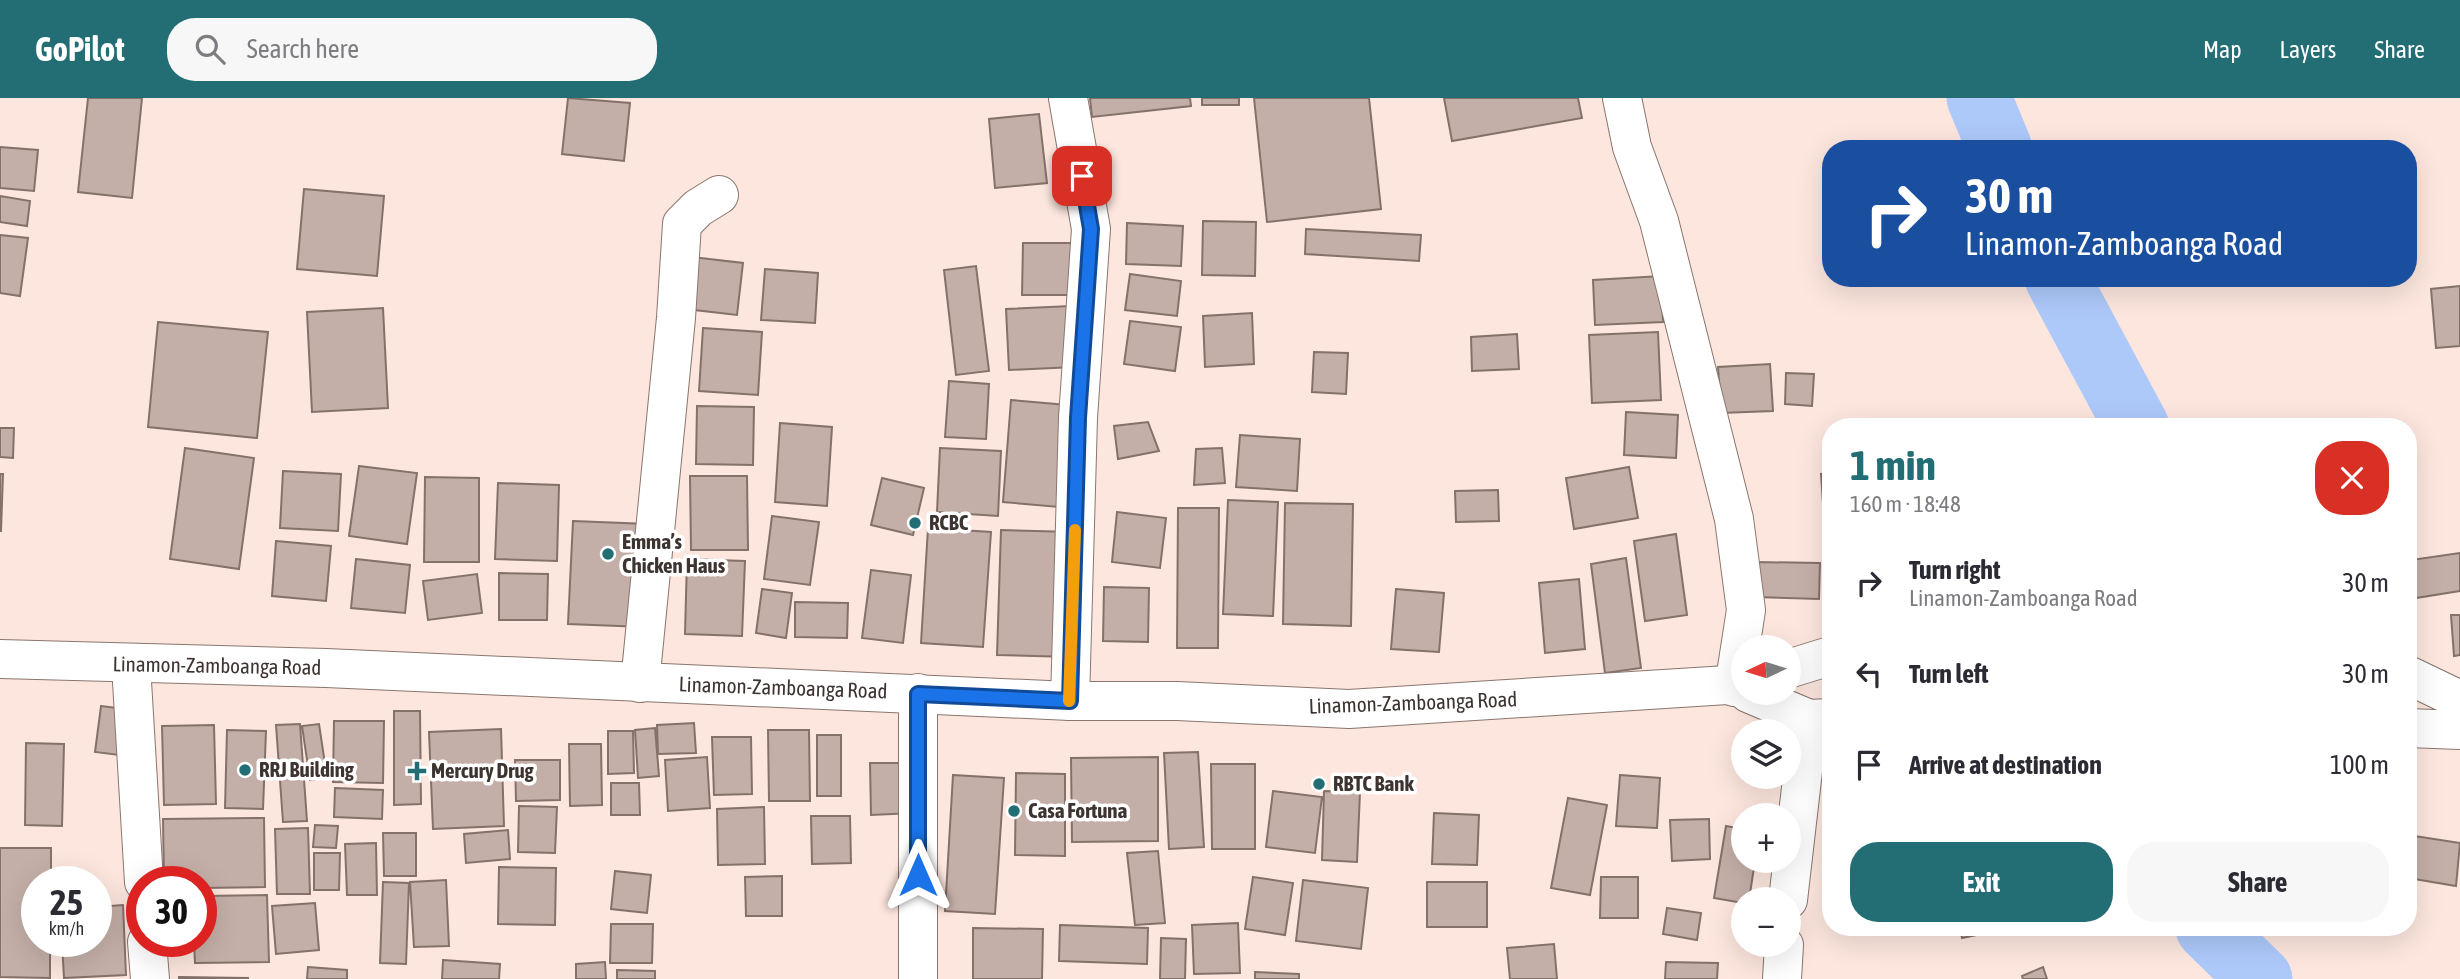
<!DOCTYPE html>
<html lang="en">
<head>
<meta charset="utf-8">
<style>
  body { margin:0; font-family:"Asap Condensed",sans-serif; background:#f7f7f7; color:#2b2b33; height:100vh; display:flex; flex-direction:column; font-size:26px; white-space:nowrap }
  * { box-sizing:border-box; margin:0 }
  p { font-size:23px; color:#7c7c81 }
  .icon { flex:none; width:38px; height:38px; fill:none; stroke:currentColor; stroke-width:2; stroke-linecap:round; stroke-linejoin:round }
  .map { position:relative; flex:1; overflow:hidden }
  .side { position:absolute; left:1822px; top:320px; width:595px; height:518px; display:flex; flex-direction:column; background:#fff; border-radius:28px; box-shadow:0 7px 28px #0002 }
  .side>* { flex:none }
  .banner { position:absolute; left:1822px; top:42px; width:595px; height:147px; border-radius:28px; box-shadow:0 7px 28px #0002; background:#1a4fa0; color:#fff; overflow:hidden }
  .needle { width:46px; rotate:266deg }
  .fabs { position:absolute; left:1731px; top:537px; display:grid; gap:14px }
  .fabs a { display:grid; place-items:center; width:70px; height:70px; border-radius:50%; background:#fff; box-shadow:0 7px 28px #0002; font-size:35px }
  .speed { position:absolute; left:21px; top:768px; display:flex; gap:14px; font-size:35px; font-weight:700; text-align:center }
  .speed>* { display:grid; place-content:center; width:91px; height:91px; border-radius:50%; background:#fff; box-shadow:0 7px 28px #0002; line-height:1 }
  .speed small { font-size:18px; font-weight:400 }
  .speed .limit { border:10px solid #d22; background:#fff; color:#111 }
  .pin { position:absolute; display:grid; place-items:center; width:60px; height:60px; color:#fff; margin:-30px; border-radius:14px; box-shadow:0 4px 10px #0006 }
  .me { position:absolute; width:77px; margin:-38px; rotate:0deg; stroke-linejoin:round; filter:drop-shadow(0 0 5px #0008) }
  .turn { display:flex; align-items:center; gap:24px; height:147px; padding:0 28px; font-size:32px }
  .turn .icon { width:91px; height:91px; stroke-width:2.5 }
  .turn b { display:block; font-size:49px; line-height:60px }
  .round { display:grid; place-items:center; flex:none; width:74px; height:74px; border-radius:28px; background:#f7f7f7 }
  .summary { display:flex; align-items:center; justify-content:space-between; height:119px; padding:0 28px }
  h1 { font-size:42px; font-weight:700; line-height:52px; color:#236d75 }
  .button { display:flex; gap:14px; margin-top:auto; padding:14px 28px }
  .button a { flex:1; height:80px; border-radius:28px; background:#236d75; color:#fff; font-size:28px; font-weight:700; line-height:80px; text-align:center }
  .button a+a { background:#f7f7f7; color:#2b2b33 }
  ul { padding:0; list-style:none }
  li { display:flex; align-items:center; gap:21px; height:91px; padding:0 28px }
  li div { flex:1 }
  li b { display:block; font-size:26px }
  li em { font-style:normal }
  header { display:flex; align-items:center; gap:42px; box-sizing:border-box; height:98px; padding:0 35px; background:#236d75; color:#fff }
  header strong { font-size:33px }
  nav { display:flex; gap:38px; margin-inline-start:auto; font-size:24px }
  .search { width:490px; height:63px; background:#f7f7f7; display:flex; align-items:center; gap:18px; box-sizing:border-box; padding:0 24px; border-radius:28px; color:#7c7c81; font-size:26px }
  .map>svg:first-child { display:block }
</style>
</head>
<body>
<header>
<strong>GoPilot</strong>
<div class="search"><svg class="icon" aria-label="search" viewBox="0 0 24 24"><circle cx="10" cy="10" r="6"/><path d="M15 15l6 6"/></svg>Search here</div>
<nav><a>Map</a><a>Layers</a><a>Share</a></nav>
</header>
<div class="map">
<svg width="2460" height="881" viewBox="0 0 2460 881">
  <rect width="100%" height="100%" fill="#fce6de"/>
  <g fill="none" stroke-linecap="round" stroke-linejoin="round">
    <!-- river -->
    <path stroke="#adc9fa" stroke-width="65" d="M1979,0L2000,51
      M2057,180L2137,329
      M2208,830L2260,881"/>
  </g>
  <!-- building -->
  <path fill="#c4afa8" stroke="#84716a" stroke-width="2" d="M88,0H142L132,100L78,94Z
    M568,0L630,5L624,63L562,56Z
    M1090,0H1190L1191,8L1092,19Z
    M1202,0H1239V7H1202Z
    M1254,0H1369L1381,111L1267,124Z
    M1444,0H1578L1582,20L1452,43Z
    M1039,16L1047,85L995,90L989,21Z
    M0,49L38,52L34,93L0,90Z
    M304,91L384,98L377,178L297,171Z
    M0,98L30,103L27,128L0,124Z
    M1203,123L1256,124L1255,178L1202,177Z
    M1127,125L1183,128L1181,168L1126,166Z
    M1306,131L1421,137L1419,163L1305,156Z
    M0,137L28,140L20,198L0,195Z
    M1023,145H1082V197H1022Z
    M692,159L743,165L737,217L686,211Z
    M976,168L989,273L956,277L944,172Z
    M765,171L818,175L815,225L761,222Z
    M1130,176L1181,183L1177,218L1125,212Z
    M1661,178L1663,224L1595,227L1593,182Z
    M2460,188V248L2436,250L2431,191Z
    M1071,208L1074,269L1009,272L1006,211Z
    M383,210L388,310L312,314L307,214Z
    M1252,215L1254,266L1205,269L1203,218Z
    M1130,223L1181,229L1175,273L1124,266Z
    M158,224L268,234L257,340L148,329Z
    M703,230L762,234L758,297L699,293Z
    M1658,234L1661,302L1592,305L1589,237Z
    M1517,236L1519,271L1472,273L1471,239Z
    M1314,254L1348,255L1346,296L1312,294Z
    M1770,266L1773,313L1721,315L1718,269Z
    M1786,275L1814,276L1812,308L1785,306Z
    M949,283L989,286L986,341L945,339Z
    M1011,302L1067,307L1059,409L1003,404Z
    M697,308L754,309L753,367L696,366Z
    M1626,314L1678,317L1676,360L1624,357Z
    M1148,324L1159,353L1118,361L1114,328Z
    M780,325L832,329L827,408L775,404Z
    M0,330H14L13,360L0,359Z
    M1240,337L1300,341L1297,393L1236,389Z
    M185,350L254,360L239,471L170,461Z
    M940,350L1001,353L998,418L937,414Z
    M1222,350L1225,385L1194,387L1196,351Z
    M359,368L417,375L407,446L349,438Z
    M1629,369L1638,420L1574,431L1566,380Z
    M283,373L341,376L338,433L280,430Z
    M1830,375V465H1827L1821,376Z
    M0,376H3L1,433H0Z
    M690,378H747L748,452H691Z
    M425,379L479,380V464H424Z
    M882,380L924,390L913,437L871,427Z
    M498,385L559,387L557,463L495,461Z
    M1498,392L1499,423L1456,424L1455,393Z
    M1228,402L1278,404L1273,518L1223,516Z
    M1285,405L1353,406L1351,528L1283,526Z
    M1178,410H1219L1218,550H1177Z
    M1117,414L1166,420L1160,470L1112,464Z
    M772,418L819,424L810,487L764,481Z
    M573,423L648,426L644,529L568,526Z
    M928,430L991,434L983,549L921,545Z
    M1001,432L1073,434L1069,559L997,557Z
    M1676,436L1687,517L1645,523L1634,443Z
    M276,443L331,448L326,503L272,498Z
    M2460,455V493L2416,500L2411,462Z
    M1626,460L1641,570L1605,575L1591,466Z
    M356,461L410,467L405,515L351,510Z
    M687,461L745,463L742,538L685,536Z
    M1755,464L1820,465L1819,501L1754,499Z
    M871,472L911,477L903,545L862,540Z
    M499,475L548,476L547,522H499Z
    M477,476L482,515L428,522L423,483Z
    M1579,481L1585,551L1545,555L1539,485Z
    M1104,489L1149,490L1148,544L1103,543Z
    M762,491L792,495L786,540L756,535Z
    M1396,491L1444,495L1439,554L1391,551Z
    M795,504L848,505L847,540L795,539Z
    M2451,517H2460V557L2454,558Z
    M101,608L133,612L127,658L95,654Z
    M394,613H420L421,706L394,707Z
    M334,623H384L383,685L333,684Z
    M694,625L696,655L658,656L657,627Z
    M300,626L307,723L283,724L276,627Z
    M319,626L327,679L310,682L302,628Z
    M214,627L216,706L164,707L162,628Z
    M655,630L659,678L638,680L635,632Z
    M501,631L504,728L433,731L429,634Z
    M227,632L266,633L263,711L225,710Z
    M768,632H809L810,703H769Z
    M608,633H633L634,675L608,676Z
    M817,637H841V698H817Z
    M712,639H751L752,696L714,697Z
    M26,645L64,646L62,728L25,727Z
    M569,646H601L602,707L570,708Z
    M1198,654L1204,749L1169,751L1164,655Z
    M707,659L710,710L668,713L665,662Z
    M1158,659V743L1072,744L1071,660Z
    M515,662H560V702L516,703Z
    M870,665H913L914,715L871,717Z
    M1211,666H1255V751H1212Z
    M1016,675L1065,676V758L1015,757Z
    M953,677L1004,680L995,816L945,813Z
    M1620,677L1660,680L1657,730L1616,728Z
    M611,685H639L640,717H611Z
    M335,690L383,692L382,721L334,719Z
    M1273,693L1322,699L1315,755L1266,749Z
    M1324,693L1360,694L1357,764L1322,762Z
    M1568,700L1607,707L1590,797L1551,790Z
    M519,708L557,709L555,755L518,754Z
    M764,709L765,766L718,767L717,711Z
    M1434,715L1479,717L1477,767L1432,766Z
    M811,718H850L851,765L812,766Z
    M264,720L265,789L201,790V784H164L163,721Z
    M1709,721L1710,761L1672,763L1670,722Z
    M315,727L338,728L336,750L313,749Z
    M1726,728L1743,731V763H1755L1749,802H1743V805L1714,800Z
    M308,730L310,796H277L275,731Z
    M508,732L510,761L466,765L464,736Z
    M383,735H416V778H384Z
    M2408,737L2460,745L2456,788L2408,780Z
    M376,745L377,797H347L345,746Z
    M0,750H51V784H37V844H50V880L0,879Z
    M1158,753L1165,825L1135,827L1127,755Z
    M314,755H340L339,792H314Z
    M499,769L556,770L555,827L498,826Z
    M615,773L651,777L647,815L611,811Z
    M782,778V818H746L745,779Z
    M1253,779L1293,785L1285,837L1245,831Z
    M1601,779H1638V820H1600Z
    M446,782L449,848L414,849L410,784Z
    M1303,782L1368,790L1361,851L1296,843Z
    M383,784L409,785L406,866L380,865Z
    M1427,784H1487V829H1427Z
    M267,797L269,864L195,865L194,844H201V798Z
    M315,805L319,852L276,856L272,808Z
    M123,807L126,877L64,880L62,844H96V809Z
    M1667,810L1701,815L1697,842L1663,836Z
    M1238,825L1240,875L1194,876L1192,827Z
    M611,826H653L652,865H610Z
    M1060,827L1148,830L1147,866L1059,863Z
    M973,830L1043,831L1042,881H973Z
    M1960,830H2010L1962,840Z
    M2078,830H2110L2109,837L2078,834Z
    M1161,840L1186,841L1185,881H1160Z
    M1554,846L1557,881H1510L1507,850Z
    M443,862L500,866L499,881H442Z
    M605,864L606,881H576V866Z
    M1666,864L1718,865L1717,881H1665Z
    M308,869L347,872V881H307Z
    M2043,869L2047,881H2023L2022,878Z
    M617,872L655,873V881H617Z
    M1255,874L1299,876V881H1255Z
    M179,879L248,880V881H179Z"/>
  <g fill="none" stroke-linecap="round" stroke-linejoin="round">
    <!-- minor casing -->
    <g stroke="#89766e" stroke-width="40">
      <path id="minor" d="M1068,0L1091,131L1078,320L1070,603
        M1622,0L1632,49L1659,123L1734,421L1746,512L1734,589
        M131,567L144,784
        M640,585L676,220L682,126L698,110L719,97
        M1788,802L1809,621
        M147,844L150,881
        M918,881V595
        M1782,881L1784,847"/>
    </g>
    <!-- highway casing -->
    <g stroke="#89766e" stroke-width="40">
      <path id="highway" d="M0,561L326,570L1070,603H1177L1349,611L1743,586
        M1788,571L1830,558
        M2408,577L2460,602
        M1748,595L1809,621L1830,620
        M2408,630L2460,632"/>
    </g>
    <!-- minor -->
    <use href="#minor" stroke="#fff" stroke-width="38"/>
    <!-- highway -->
    <use href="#highway" stroke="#fff" stroke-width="38"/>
  </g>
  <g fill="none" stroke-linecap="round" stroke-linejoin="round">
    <!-- route casing -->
    <g stroke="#114b97" stroke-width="18">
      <path id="route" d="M918,777V596L1070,603L1078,320L1091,131L1082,78"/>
    </g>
    <!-- route -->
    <use href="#route" stroke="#1a73e8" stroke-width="12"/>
    <!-- slow -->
    <path stroke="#f59e0b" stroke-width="12" d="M1069,603L1075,432"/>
  </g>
  <!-- markers -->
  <g fill="#236d75" stroke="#fff" stroke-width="2.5">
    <circle cx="915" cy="425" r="7"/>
    <circle cx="608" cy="456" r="7"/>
    <circle cx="245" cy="672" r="7"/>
    <path d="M413.5 662.5h7v7h7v7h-7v7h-7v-7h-7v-7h7z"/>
    <circle cx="1319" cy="686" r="7"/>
    <circle cx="1014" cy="713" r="7"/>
  </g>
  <g text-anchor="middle" stroke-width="7" stroke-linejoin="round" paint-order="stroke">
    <!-- poi labels -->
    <g font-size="21" font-weight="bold" fill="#3d3431" stroke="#fff" text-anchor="start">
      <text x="929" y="432">RCBC</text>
      <text x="622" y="451">Emma’s<tspan x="622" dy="24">Chicken Haus</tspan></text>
      <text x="259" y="679">RRJ Building</text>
      <text x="431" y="680">Mercury Drug</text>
      <text x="1333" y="693">RBTC Bank</text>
      <text x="1028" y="720">Casa Fortuna</text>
    </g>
    <!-- street labels -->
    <g font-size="21" fill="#3d3431" stroke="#fff">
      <text transform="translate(217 568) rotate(1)" y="7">Linamon-Zamboanga Road</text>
      <text transform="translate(783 590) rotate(2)" y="7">Linamon-Zamboanga Road</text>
      <text transform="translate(1413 605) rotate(-2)" y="7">Linamon-Zamboanga Road</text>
    </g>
  </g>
</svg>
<div class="fabs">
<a><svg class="needle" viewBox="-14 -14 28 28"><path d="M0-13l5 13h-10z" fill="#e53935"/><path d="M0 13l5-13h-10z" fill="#7c7c81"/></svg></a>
<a><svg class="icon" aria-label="layers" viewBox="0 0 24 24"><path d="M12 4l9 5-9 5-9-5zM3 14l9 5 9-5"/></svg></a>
<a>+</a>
<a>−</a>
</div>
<div class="speed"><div>25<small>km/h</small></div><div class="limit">30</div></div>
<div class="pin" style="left:1082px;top:78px;background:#d93025"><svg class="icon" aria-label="arrive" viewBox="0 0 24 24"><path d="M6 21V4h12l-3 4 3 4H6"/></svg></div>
<svg class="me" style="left:918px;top:777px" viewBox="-20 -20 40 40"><path d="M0-17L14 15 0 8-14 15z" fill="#1a73e8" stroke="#fff" stroke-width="4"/></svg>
<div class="banner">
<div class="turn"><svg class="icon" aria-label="right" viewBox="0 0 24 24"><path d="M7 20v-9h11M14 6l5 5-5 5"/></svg><div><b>30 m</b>Linamon-Zamboanga Road</div></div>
</div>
<section class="side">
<div class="summary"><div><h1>1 min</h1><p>160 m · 18:48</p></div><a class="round" style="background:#d93025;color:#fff"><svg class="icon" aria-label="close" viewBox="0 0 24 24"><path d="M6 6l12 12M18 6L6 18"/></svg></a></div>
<ul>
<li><svg class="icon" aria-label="right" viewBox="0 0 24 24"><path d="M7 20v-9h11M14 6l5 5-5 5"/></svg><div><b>Turn right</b><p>Linamon-Zamboanga Road</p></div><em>30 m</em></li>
<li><svg class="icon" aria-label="left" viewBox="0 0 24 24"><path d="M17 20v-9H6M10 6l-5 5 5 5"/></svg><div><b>Turn left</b></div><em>30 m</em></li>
<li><svg class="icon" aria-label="arrive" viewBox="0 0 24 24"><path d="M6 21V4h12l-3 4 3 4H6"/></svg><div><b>Arrive at destination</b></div><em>100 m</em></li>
</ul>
<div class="button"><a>Exit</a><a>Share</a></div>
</section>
</div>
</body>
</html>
